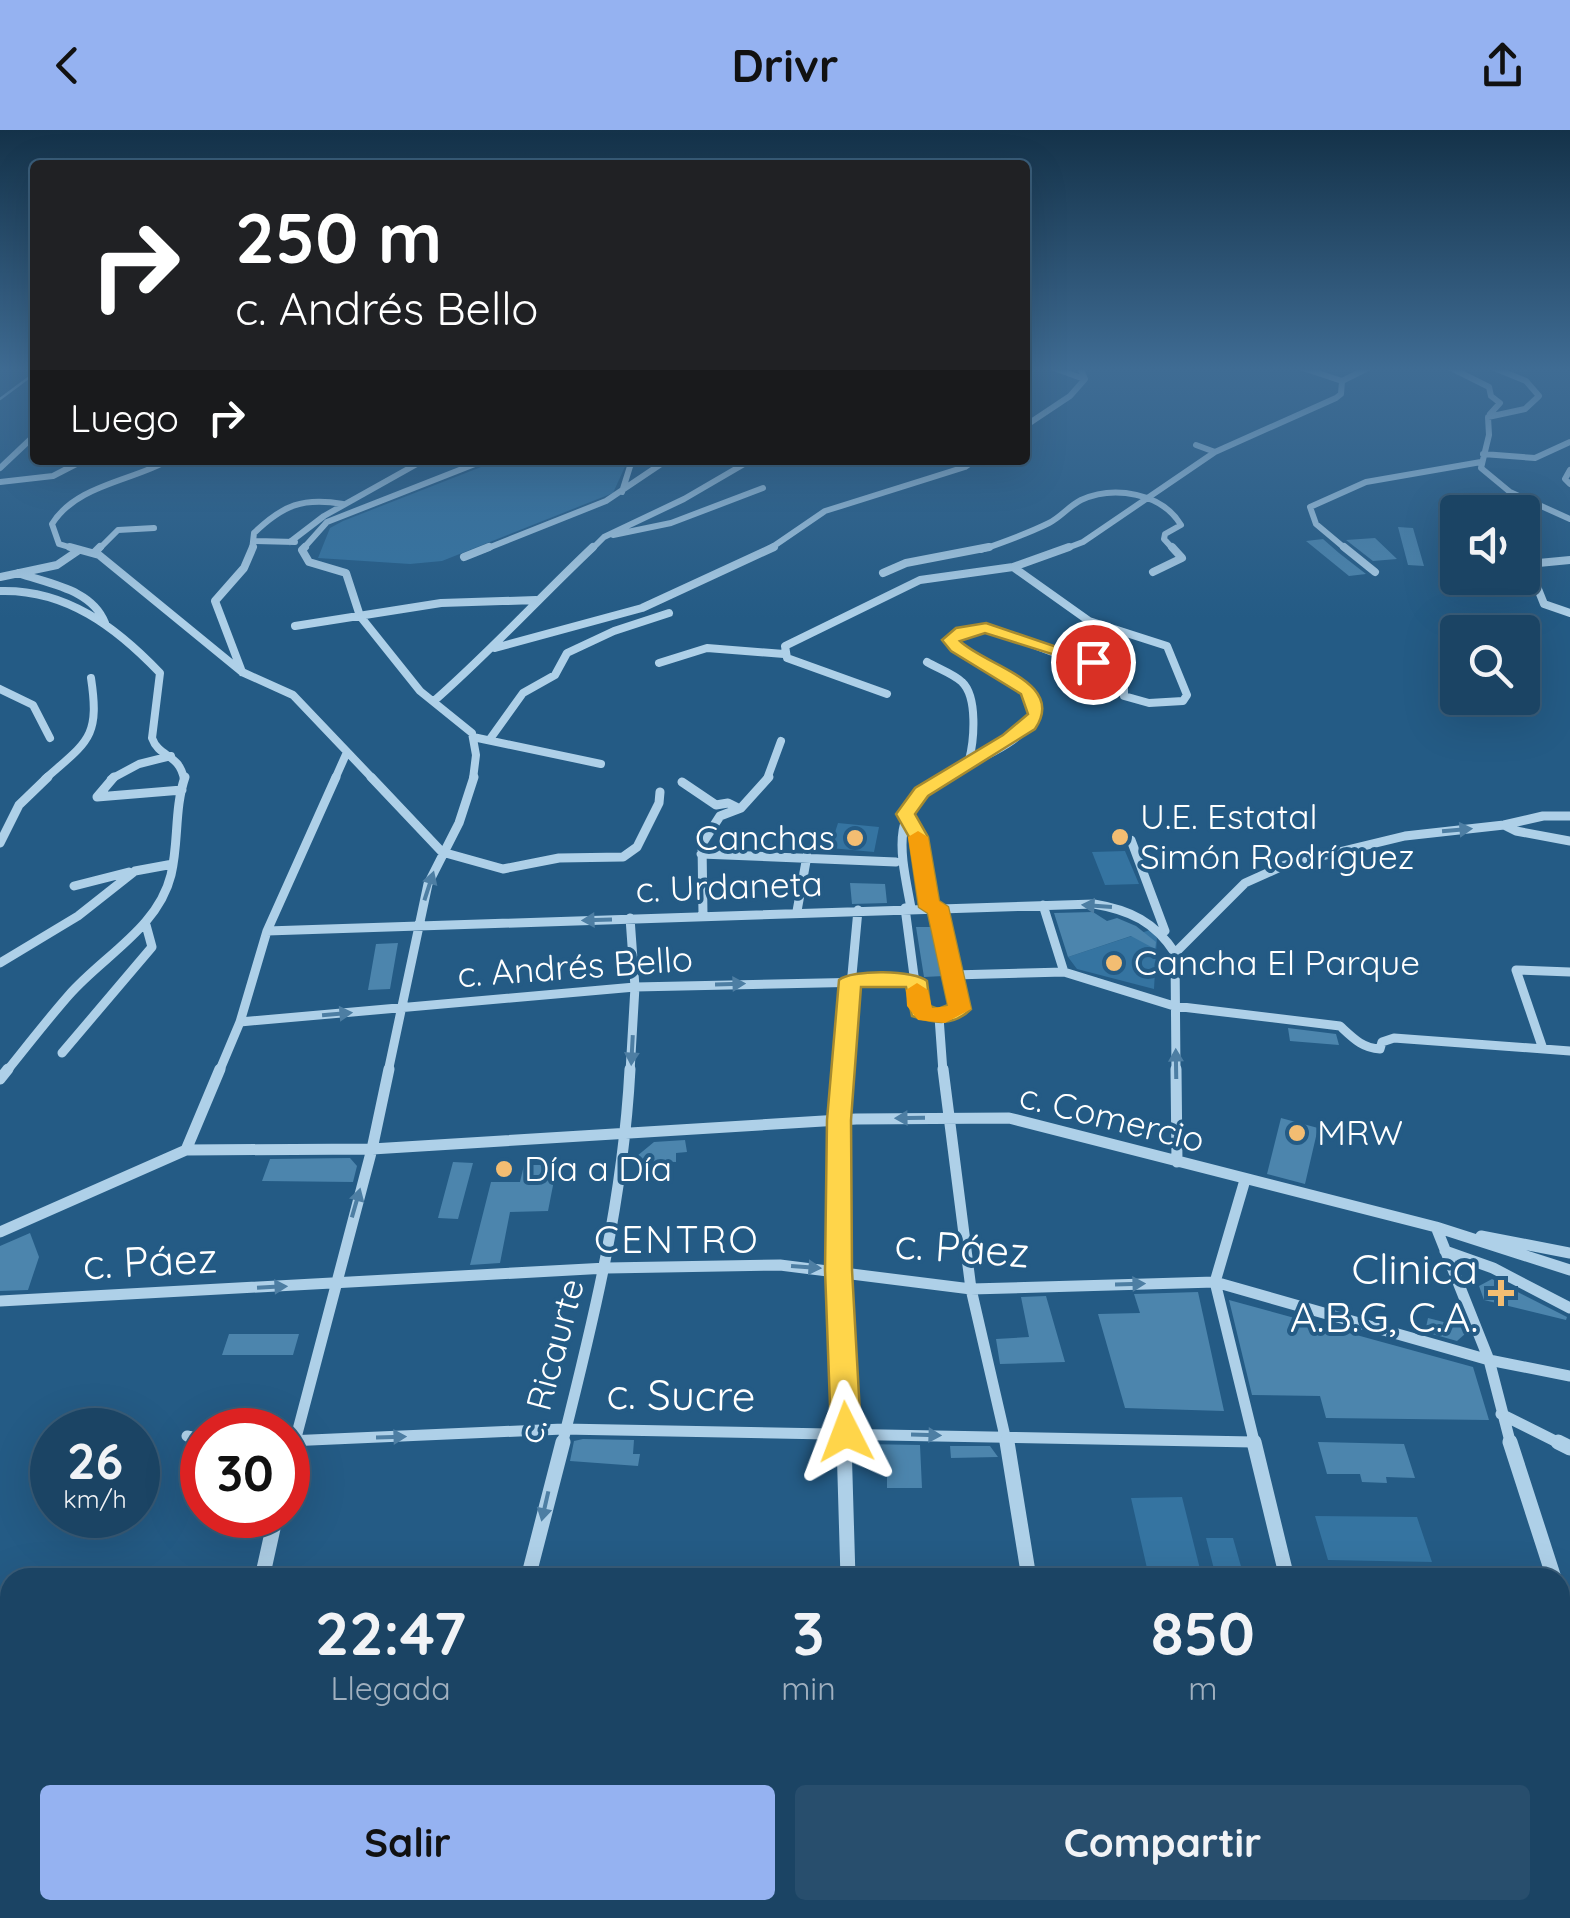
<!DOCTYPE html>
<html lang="es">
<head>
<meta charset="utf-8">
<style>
  body { margin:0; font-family:Quicksand,sans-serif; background:#284e6d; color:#f1f3f6; height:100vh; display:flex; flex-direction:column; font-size:38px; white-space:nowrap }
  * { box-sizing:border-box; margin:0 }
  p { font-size:32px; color:#a0b0bf }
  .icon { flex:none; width:55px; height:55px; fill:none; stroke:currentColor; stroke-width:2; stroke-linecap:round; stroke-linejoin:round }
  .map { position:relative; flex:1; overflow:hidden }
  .sheet { position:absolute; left:0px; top:1438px; width:1570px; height:352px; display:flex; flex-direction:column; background:#1b4464; border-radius:30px 30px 0 0; box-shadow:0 10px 40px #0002,0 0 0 2px #395c78 }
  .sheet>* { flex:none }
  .guide { position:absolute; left:30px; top:30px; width:1000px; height:305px; border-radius:10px; box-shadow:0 10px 40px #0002,0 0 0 2px #395c78; background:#202124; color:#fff; overflow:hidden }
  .controls { position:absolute; left:1440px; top:365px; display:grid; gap:20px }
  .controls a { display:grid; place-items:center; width:100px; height:100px; border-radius:10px; background:#1b4464; box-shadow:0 10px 40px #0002,0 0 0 2px #395c78; font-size:50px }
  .speed { position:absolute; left:30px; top:1278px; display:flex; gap:20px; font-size:50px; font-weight:700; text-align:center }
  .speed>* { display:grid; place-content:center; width:130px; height:130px; border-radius:50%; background:#1b4464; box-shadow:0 10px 40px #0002,0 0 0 2px #395c78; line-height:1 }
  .speed small { font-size:25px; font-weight:400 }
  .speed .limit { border:15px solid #d22; background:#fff; color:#111 }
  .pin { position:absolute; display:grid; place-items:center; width:85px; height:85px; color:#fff; margin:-42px; border:5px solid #fff; border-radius:50%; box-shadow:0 2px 10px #0007 }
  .me { position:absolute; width:110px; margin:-55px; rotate:357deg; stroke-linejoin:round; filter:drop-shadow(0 0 8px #0008) }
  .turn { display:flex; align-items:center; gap:35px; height:210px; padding:0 40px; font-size:45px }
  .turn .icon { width:130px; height:130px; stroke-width:2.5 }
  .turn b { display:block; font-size:70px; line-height:85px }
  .then { display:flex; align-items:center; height:95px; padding:0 40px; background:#0003; gap:20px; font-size:38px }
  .eta { display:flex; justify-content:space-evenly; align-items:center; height:170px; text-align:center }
  .eta b { font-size:60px; font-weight:700; line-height:70px }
  .cta { display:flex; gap:20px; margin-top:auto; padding:20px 40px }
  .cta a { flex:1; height:115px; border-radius:10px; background:#95b2f1; color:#111; font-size:40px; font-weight:700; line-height:115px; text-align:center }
  .cta a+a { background:#284e6d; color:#f1f3f6 }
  header { display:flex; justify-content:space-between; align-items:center; height:130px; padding:0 40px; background:#95b2f1; color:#111; font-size:45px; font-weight:700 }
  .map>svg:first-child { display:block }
</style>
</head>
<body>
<header><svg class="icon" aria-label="back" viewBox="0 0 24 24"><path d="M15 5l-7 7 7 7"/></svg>Drivr<svg class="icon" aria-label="share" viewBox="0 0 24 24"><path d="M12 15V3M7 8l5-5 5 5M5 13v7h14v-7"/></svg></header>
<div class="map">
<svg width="1570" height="1788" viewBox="0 0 1570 1788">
  <rect width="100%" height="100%" fill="#245b85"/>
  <!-- green -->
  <path fill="#3574a1" d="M499,330H628L613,363L442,431L410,434L318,428L330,398L343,391Z
    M838,693L879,697L874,722L830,718Z
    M1125,721L1139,754L1105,755L1092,722Z
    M1150,800L1157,806L1154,859L1077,839L1068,827Z
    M1182,1367L1202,1447H1149L1131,1368Z
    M1315,1386L1417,1387L1432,1432L1328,1430Z
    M1206,1408H1233L1244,1447H1216Z"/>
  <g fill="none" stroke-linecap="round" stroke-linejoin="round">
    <!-- stream -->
    <path stroke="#a2cde9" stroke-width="2.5" d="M0,269L35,243"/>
  </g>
  <!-- building -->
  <path fill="#4c85ad" d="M1398,397L1413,398L1424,436L1408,435Z
    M1375,408L1397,429L1373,431L1346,410Z
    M1323,409L1339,423L1366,444L1349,446L1306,411Z
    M850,753L885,754L887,773L852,774Z
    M1093,782L1107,791L1117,788L1136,796L1156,812L1155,819L1131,806L1068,827L1054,783Z
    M916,797H933L944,846L924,847Z
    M398,813L390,859L368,860L376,814Z
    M1288,898L1336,904L1339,915L1290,911Z
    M1281,988L1318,998L1305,1054L1267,1044Z
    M685,1010L687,1022L676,1023V1032L631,1031L654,1012Z
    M350,1028L357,1036L353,1052L262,1051L270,1029Z
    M453,1032L473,1033L458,1089L438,1088Z
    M524,1035H557L548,1081L510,1082L500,1133L470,1135L491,1052H520Z
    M30,1103L39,1127L28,1160L0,1161V1116Z
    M1492,1149L1567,1187L1566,1190L1484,1170L1479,1156Z
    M1198,1162L1224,1281L1125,1278L1098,1184L1140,1183L1134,1164Z
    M1046,1166L1065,1232L1000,1234L996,1209L1029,1207L1021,1167Z
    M1229,1170L1473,1237L1489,1290L1326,1288L1320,1266L1252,1265Z
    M1428,1188L1463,1197L1466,1203L1457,1211L1425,1202Z
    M229,1204H299L293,1225H222Z
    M583,1309L634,1310L633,1324H640L638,1336L570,1331L574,1311Z
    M1318,1312L1404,1314L1415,1348L1386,1347L1387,1353L1362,1352L1360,1344H1327Z
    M862,1314L920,1315L922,1358H887V1335L856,1334V1321Z
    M950,1316H990L998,1327L951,1328Z"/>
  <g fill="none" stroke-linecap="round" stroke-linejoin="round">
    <!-- street-far4 -->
    <path stroke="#aed0e8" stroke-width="6" d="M1054,238L1084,249
      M1303,238L1342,251
      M1451,238L1489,257L1491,266L1500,273L1490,284
      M1494,238L1526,251L1539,266L1525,279L1488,287L1489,305L1481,338L1510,362L1570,389
      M1025,296L1070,266L1085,249L1080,238
      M1196,315L1215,322
      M1483,324L1535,328L1570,312
      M0,338L35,305
      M1570,340L1565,349L1570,354
      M0,352L53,346L84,330
      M622,362L632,330
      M613,405L671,393L763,358
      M256,411L295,412
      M290,412L324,386L424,330
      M79,420L59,414L52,394C76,355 132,351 169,330
      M98,420L118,400L154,398
      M252,420L254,403C283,375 303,367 343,374
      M302,420L327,392L485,330
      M483,420L606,371L667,330
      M591,420L604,407L684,369L751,330
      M768,420L825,381L965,337L975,330
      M981,420C1004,412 1027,404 1049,393C1061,387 1069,376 1081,370C1114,355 1162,363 1181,395L1165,404L1164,409L1174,420
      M1062,420L1083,412L1215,322L1336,268L1341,264L1342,251L1368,238
      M1347,420L1316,394L1310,377L1366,352L1481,332"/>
    <!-- street-far3 -->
    <path stroke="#aed0e8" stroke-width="8" d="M70,417L99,425L242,542L293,565L373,649
      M305,417L302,420L309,432L346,443L360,486L420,561L472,603L476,625L473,649
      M1344,417L1375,442
      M94,423L100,417
      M464,427L489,417
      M1570,430L1528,434L1544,474L1570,483
      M1153,442L1182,428L1172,417
      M18,443C49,454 92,459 105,493
      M883,443L906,433L989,417
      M0,447L57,435L79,420
      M0,461C66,459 116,497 160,543L152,608C159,628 179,623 184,649
      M295,496L441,473L536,470
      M495,518L642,478L774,417
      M927,532C937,538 954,544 962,552C978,567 974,611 969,630
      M659,533L707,518L784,524
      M242,542L215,471L244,438L253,417
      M0,559L33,575L50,608
      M887,564L787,528L785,516L920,450L1013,437
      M434,571C490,522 539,468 593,417
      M473,607L601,634
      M490,609L523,563L555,545L567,523L614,501L669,483
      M45,649C88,611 100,608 91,548
      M111,649L139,634L171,626
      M335,649L347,622
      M767,649L781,611
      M938,649C968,632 1021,617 1036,584C1035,548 983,533 957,518L951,509L970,499H993L1050,521L1118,538L1124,548V566L1149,573L1183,571L1187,565L1167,516L1089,491L1013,437L1069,417"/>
    <!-- street-far2 -->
    <path stroke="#aed0e8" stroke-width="9" d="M114,647L97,667L182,660
      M371,647L442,722L503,739L559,728L623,727L637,717L659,673L660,662
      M682,652L716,675L728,673L738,678
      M906,685L919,707L930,777
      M720,686L741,678L769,647
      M1504,695L1516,701L1570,711
      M1131,710L1165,801
      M0,713L19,675L48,647
      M701,724L896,732
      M74,756L129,742
      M1043,775L1064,842
      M905,778L918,876L938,886L960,879L937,777
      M911,778C901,723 888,682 942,647
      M797,781L807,726
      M703,785L702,714L720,686
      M630,788L635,857L630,942
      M267,801L1094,774C1130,780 1155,792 1175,823
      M0,833L78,786L135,741L173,734
      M953,845L1064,842L1174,876L1340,896C1353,908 1362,918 1380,919L1382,912L1394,908L1570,921
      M939,887L943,942
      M240,892L635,857L916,851
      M1543,919L1516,840L1570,842
      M62,923L152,817L146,795
      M6,942C27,916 47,890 69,865C103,826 158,798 171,745C179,712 174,679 185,647
      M219,942L240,892L267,801L336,647
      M388,942L428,754L459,693L474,647
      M843,942L858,780
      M1176,942L1175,823L1245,753L1285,735L1405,706L1504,695L1543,686H1570"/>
    <!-- street-far1 -->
    <path stroke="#aed0e8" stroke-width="11" d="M844,939C832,1064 840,1190 844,1315
      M943,939L971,1159L1007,1315
      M1176,939L1177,1032
      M0,949L8,939
      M186,1020L220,939
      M1245,1050L1215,1152L1255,1315
      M1436,1097L1489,1230L1511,1315
      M0,1102L186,1020L372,1019L856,989L1009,988L1436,1097L1570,1140
      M1481,1106L1570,1123
      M1445,1121L1493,1138L1570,1178
      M0,1171L607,1138L780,1135L971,1159L1215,1152L1489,1230L1570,1246
      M1501,1284L1563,1315
      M187,1306L202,1309
      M288,1311L563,1299L1253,1312
      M294,1315L372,1019L389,939
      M562,1315C594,1188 623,1071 630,939"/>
    <!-- street -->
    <path stroke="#aed0e8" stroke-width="15" d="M844,1312L848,1448
      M1007,1312L1029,1448
      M1254,1312L1287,1448
      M1510,1312L1554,1448
      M1558,1312L1570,1318
      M288,1337L295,1312
      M262,1448L276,1385
      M528,1448L563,1312
      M1560,1466L1570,1498
      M0,1715L10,1718
      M0,1743L10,1746
      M130,1780H160
      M239,1780L260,1788
      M851,1780V1788
      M1084,1780L1086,1788
      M1369,1780L1371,1788
      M442,1788L445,1780"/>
  </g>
  <!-- one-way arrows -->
  <defs><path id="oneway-solid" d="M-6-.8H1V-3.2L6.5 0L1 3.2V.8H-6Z" transform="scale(2.5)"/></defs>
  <g fill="#4d7ea3">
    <use href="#oneway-solid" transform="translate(1457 700) rotate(-5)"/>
    <use href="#oneway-solid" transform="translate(429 756) rotate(-72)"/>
    <use href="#oneway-solid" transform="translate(1097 776) rotate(-176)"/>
    <use href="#oneway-solid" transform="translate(597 790) rotate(178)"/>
    <use href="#oneway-solid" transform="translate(730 854) rotate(-2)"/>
    <use href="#oneway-solid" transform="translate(337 884) rotate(-5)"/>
    <use href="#oneway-solid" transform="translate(632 920) rotate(93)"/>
    <use href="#oneway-solid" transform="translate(1176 934) rotate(-91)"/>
    <use href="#oneway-solid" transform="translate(910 988) rotate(179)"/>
    <use href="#oneway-solid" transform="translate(356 1073) rotate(-74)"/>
    <use href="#oneway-solid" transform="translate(806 1137) rotate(4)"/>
    <use href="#oneway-solid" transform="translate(1130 1154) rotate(-2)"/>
    <use href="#oneway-solid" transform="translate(272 1157) rotate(-3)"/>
    <use href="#oneway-solid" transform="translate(926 1305) rotate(2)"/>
    <use href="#oneway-solid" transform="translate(391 1307) rotate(-2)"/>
    <use href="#oneway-solid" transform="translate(545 1376) rotate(103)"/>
  </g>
  <!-- sky -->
  <linearGradient id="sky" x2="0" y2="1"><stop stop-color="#143249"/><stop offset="0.49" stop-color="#3f6c94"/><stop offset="1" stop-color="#3f6c94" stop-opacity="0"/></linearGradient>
  <rect width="1570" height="488" fill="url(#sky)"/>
  <!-- route -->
  <path fill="#ffd54a" stroke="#a68a30" stroke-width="2.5" d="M986,493L1101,532L1087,535L985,503L960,511C986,536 1067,552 1035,599L928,666L915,684L928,707L939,771L948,777L971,879C953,897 934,893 912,886L906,857H861L851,990L852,1140L861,1302L857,1311L846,1314L835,1311L831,1302L825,1140L827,990L839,850C851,839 916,840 927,851L930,876L938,879L948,875L928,783L919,777L909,707L896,684L915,658L1003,605L1028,584L1021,564L951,521L942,510L956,498Z"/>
  <!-- slow -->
  <path fill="#f59e0b" d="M918,701L928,707L939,771L948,777L971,879L945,893L918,890L907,876L906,860L917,853L928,860L932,878L948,876L928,783L919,777L908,707Z"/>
  <!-- markers -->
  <g fill="#f3bd72" stroke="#245b85" stroke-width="4">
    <circle cx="1120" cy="707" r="10"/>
    <circle cx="855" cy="708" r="10"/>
    <circle cx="1114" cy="833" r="10"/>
    <circle cx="1297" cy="1003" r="10"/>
    <circle cx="504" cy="1039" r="10"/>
    <path d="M1496 1148h10v10h10v10h-10v10h-10v-10h-10v-10h10z"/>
  </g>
  <g text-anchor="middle" stroke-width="8" stroke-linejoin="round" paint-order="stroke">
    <!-- poi labels -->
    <g font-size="35" fill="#fff" stroke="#245b85" text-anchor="start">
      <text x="1140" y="699">U.E. Estatal<tspan x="1140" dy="40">Simón Rodríguez</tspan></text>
      <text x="835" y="720" text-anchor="end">Canchas</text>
      <text x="1134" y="845">Cancha El Parque</text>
      <text x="1317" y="1015">MRW</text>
      <text x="524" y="1051">Día a Día</text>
    </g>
    <!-- street labels -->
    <g font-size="35" fill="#fff" stroke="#245b85">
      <text transform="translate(729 757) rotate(-2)" y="12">c. Urdaneta</text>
      <text transform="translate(575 837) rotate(-4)" y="12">c. Andrés Bello</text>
      <text transform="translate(1112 988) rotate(14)" y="12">c. Comercio</text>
      <text transform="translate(551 1231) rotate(-75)" y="12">c. Ricaurte</text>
    </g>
    <!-- neighbourhood labels -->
    <g font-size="38" letter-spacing="2.5" fill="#fff" stroke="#245b85">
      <text x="677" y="1123">CENTRO</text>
    </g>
    <!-- near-street labels -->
    <g font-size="42" fill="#fff" stroke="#245b85">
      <text transform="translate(962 1118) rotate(4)" y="15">c. Páez</text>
      <text transform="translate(150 1131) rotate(-3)" y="15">c. Páez</text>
      <text transform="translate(681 1265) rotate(1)" y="15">c. Sucre</text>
    </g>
    <!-- near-poi labels -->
    <g font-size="42" fill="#fff" stroke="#245b85" text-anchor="end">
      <text x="1478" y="1154">Clinica<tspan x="1478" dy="48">A.B.G, C.A.</tspan></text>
    </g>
  </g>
</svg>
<div class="controls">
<a><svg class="icon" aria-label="sound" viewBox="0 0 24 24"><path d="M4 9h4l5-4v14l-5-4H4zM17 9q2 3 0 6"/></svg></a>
<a><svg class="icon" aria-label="search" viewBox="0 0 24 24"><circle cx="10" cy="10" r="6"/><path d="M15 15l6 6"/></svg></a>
</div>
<div class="speed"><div>26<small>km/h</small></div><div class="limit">30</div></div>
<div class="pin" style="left:1093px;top:532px;background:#d93025"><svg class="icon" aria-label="arrive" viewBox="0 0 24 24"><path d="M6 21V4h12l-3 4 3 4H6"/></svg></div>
<svg class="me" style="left:846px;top:1302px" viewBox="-20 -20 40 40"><path d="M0-17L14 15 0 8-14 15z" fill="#ffd54a" stroke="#fff" stroke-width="4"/></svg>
<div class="guide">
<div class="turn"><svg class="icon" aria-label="right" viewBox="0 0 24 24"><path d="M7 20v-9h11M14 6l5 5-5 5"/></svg><div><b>250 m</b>c. Andrés Bello</div></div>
<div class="then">Luego<svg class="icon" aria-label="right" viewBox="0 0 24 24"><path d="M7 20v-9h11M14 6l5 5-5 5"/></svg></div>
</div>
<section class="sheet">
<div class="eta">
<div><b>22:47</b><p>Llegada</p></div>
<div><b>3</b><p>min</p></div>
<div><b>850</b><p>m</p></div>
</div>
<div class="cta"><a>Salir</a><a>Compartir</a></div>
</section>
</div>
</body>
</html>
